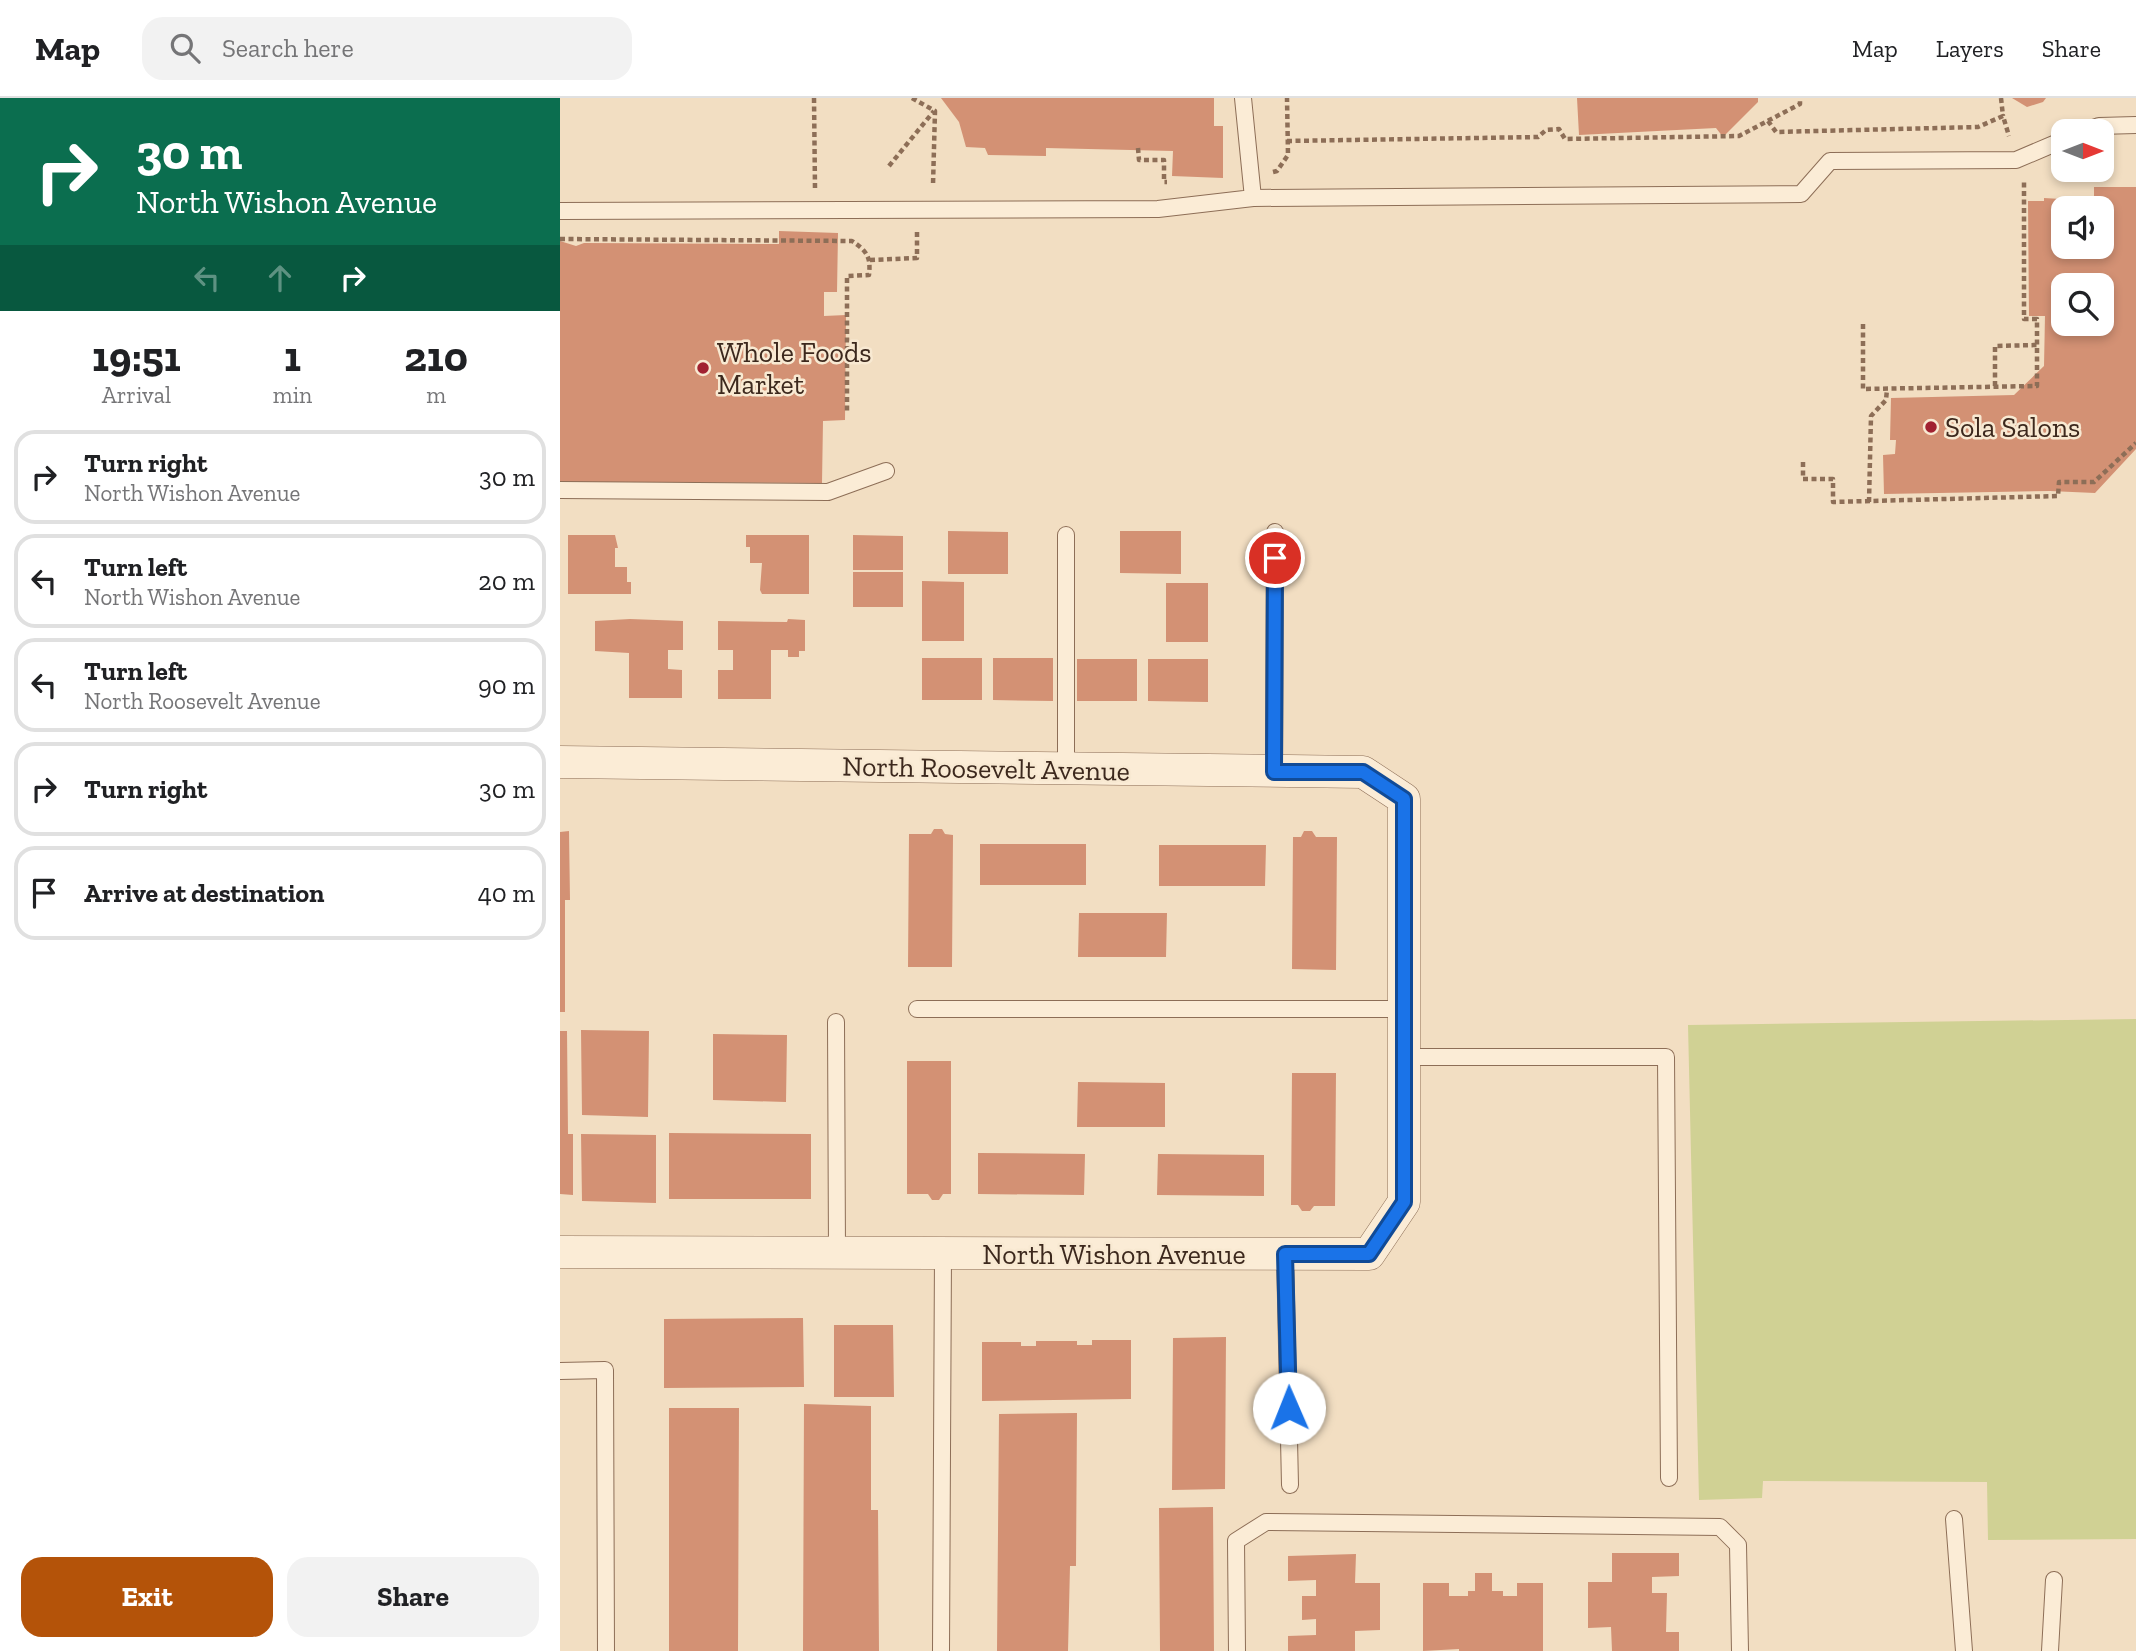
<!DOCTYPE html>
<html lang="en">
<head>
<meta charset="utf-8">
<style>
  body { margin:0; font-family:"Zilla Slab",serif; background:#f2f2f2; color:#202124; height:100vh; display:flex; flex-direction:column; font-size:26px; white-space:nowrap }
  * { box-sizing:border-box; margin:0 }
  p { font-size:23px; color:#757577 }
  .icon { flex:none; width:38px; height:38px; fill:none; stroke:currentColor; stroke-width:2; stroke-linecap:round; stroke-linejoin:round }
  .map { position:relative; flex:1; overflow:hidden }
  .side { display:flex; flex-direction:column; background:#fff; width:560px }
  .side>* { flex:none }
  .banner { background:#0b6e4f; color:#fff; overflow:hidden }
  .needle { width:46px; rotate:90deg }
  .fabs { position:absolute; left:1491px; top:21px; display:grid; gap:14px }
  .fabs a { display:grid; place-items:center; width:63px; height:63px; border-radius:14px; background:#fff; box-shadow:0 4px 10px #0003; font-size:35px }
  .pin { position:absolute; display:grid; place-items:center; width:60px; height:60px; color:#fff; margin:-30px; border:4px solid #fff; border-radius:50%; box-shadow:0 2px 7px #0007 }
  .me { position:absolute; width:77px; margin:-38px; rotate:359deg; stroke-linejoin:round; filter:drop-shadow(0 0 5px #0008) }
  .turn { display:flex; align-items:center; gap:24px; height:147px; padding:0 21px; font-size:32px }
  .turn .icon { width:91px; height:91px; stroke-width:2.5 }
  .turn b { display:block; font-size:49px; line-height:60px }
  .lanes { display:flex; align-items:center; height:66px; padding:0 21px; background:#0003; justify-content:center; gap:35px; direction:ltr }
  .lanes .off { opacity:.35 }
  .eta { display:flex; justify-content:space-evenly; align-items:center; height:119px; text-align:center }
  .eta b { font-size:42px; font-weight:800; line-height:49px }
  .primary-button { display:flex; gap:14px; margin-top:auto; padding:14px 21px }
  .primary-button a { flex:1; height:80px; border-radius:21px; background:#b45309; color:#fff; font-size:28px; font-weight:800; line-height:80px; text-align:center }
  .primary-button a+a { background:#f2f2f2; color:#202124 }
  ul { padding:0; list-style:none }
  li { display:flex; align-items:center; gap:21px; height:94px; margin:0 14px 10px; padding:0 7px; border:4px solid #e0e0e0; border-radius:21px }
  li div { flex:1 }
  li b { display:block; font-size:26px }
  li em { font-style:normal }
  header { display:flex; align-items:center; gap:42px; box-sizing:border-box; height:98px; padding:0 35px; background:#fff; border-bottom:2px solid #e0e0e0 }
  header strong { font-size:33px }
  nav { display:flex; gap:38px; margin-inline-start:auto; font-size:24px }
  .search { width:490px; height:63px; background:#f2f2f2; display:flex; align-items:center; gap:18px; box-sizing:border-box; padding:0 24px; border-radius:21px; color:#757577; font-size:26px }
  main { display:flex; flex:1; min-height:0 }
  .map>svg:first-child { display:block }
</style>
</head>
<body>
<header>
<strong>Map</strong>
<div class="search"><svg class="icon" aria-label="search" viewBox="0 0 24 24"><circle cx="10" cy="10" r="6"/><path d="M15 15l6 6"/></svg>Search here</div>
<nav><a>Map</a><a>Layers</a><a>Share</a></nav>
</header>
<main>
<section class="side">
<div class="banner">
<div class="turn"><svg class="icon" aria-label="right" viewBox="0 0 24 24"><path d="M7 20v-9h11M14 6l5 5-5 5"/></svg><div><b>30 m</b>North Wishon Avenue</div></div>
<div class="lanes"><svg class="icon off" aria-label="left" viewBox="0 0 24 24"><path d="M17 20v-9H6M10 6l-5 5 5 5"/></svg><svg class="icon off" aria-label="ahead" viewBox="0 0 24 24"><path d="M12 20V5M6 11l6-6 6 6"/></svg><svg class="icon" aria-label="right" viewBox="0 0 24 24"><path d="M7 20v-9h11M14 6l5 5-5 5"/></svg></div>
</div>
<div class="eta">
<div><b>19:51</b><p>Arrival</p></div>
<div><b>1</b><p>min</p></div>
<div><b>210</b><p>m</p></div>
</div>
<ul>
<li><svg class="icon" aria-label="right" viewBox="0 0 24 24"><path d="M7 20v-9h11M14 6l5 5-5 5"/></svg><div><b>Turn right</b><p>North Wishon Avenue</p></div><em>30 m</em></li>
<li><svg class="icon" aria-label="left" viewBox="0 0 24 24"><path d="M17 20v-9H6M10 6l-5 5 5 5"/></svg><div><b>Turn left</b><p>North Wishon Avenue</p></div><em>20 m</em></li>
<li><svg class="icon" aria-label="left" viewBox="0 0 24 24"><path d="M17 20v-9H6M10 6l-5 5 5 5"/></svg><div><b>Turn left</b><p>North Roosevelt Avenue</p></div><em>90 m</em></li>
<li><svg class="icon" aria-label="right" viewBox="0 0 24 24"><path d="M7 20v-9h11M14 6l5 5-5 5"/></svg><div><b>Turn right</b></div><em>30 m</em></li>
<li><svg class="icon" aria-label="arrive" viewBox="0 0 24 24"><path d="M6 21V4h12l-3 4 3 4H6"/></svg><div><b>Arrive at destination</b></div><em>40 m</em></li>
</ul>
<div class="primary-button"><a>Exit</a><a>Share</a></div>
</section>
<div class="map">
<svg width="1576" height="1553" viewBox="0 0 1576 1553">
  <rect width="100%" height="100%" fill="#f2dec2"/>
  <!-- green -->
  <path fill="#d0d194" d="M1576,921V1441L1428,1442L1427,1384L1203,1383L1202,1400L1139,1402L1128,927Z"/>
  <!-- building -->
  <path fill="#d39174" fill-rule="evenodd" d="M381,0H654V28H663V80L612,78L613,53L486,50V58L428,57L425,50L406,49L399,24Z
    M1017,0H1198V4L1163,39L1156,30L1019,37Z
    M1452,0H1486L1483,4L1467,9Z
    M1534,89H1576V351L1535,395L1490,393L1324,396L1323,357L1335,356L1336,342H1330L1331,300L1454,297L1484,268L1485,218H1469L1468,103H1484V100L1534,103ZM1503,110H1542V149H1503ZM1503,187H1542V226H1503Z
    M219,133L278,135L277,194H264V218L286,217L285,322L263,323L262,385L0,384V143L16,148L24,145L219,146Z
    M388,433L448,434V476H388Z
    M560,433H621V476L560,475Z
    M8,437H55L58,450H55V469H67V484H71V496H8Z
    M186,437H249V496H202L200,492L202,465H190V449H186Z
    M293,437L343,438V472H293Z
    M293,474H343V509H293Z
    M362,483L404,484V543H362Z
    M606,485H648V544H606Z
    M70,521L123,523V552H108V571L122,572V600H69V555L35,553V523Z
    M228,521L245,522V553H239V559H228V552H211V601H158V572H173V552H158V523L227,524Z
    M362,560H422V602H362Z
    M433,560H493V603L433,602Z
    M517,561H577V603H517Z
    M588,561H648V604L588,603Z
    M374,731H382L385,736L393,737L392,869H348L349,736H371Z
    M9,733L10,802H5V914H0V734Z
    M744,733H752L756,739H777L776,872L732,871L733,739H741Z
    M420,746H526V787H420Z
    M599,747H706L705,788H599Z
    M519,815H607L606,859H518Z
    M21,932L89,933L88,1019L22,1017Z
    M0,933H7L8,1036H13V1097L0,1096Z
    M153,936L227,937L226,1004L153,1002Z
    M347,963H391V1096H383L379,1102H372L368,1096H347Z
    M732,975H776L775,1108H754L750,1113H742L738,1107H731Z
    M518,984L605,985V1029H517Z
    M109,1035L251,1036V1101H109Z
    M21,1036L96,1037V1105L22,1103Z
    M418,1055L525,1056L524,1097L418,1096Z
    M598,1056L704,1057V1098L597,1097Z
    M243,1220L244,1289L104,1290V1221Z
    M274,1227H333L334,1299H274Z
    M666,1239L665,1391L612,1392L613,1240Z
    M532,1242H571V1301L422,1303V1244H461V1248H476V1243H517V1247H532Z
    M244,1306L311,1308V1412H318L319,1553H243Z
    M109,1310H179L178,1553H109Z
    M517,1315L516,1468H510L508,1553H437L439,1316Z
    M653,1409L654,1553H600L599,1410Z
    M1052,1455H1119V1478L1092,1479V1495H1107L1106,1534H1119V1553H1052L1051,1529L1028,1530V1484H1052Z
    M796,1456L795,1485H820V1532L795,1533V1553H728V1538L756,1537V1521L742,1522V1498H756V1482L728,1483V1458Z
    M915,1475H932V1493H943V1498H957V1485H983V1553H899V1551L863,1553V1485H889V1498H908V1493H915Z"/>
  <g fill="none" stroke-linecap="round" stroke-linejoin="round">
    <!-- lane casing -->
    <g stroke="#8d6e57" stroke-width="18">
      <path id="lane" d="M683,0L693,100
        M1525,33L1539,28L1576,27
        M0,113L598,111L693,100L1241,96L1270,63L1456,62L1503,42
        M0,392L268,394L326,373
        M506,437V671
        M714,674L715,434
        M357,911H844
        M276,924L277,1155
        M844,959H1106L1109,1380
        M725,1156L730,1387
        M0,1273L45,1272L46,1553
        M1394,1421L1404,1553
        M381,1553L383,1155
        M677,1553L676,1443L706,1424L1160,1429L1178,1447L1180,1553
        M1490,1553L1494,1482"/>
    </g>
    <!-- street casing -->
    <g stroke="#8d6e57" stroke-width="33">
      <path id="street" d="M0,664L803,674L844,701V1104L809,1156L0,1154"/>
    </g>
    <!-- path -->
    <path stroke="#8d6e57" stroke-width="4.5" stroke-dasharray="5 3.5" stroke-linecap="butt" d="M254,0L255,90
      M352,0L375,13L373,87
      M1441,0L1443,18
      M1208,23L1216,34L1418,29L1443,18L1449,38
      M727,43L978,39L986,32L999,31L1005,41L1179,38L1240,6V0
      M578,50L579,62H604V84H607
      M329,68L374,13
      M713,74L717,73L728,57L727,0
      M0,141L292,143C307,153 311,159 309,177L287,178V314
      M310,162L357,160V134
      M1303,226V291L1477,288V221H1464V83
      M1435,288V248L1477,247
      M1243,364V381H1273V404L1498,398L1499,384H1534L1576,345
      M1309,404L1311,318L1326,302L1327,291"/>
    <!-- lane -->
    <use href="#lane" stroke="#fbecd6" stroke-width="16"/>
    <!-- street -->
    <use href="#street" stroke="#fbecd6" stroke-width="32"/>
  </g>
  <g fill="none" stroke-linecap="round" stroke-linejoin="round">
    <!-- route casing -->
    <g stroke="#114b97" stroke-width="18">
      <path id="route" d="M715,460L714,674H803L844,701V1104L809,1156H725L729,1310"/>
    </g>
    <!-- route -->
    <use href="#route" stroke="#1a73e8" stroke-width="12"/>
  </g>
  <!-- markers -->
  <g fill="#a12231" stroke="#f8e9d2" stroke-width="2.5">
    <circle cx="143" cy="270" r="7"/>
    <circle cx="1371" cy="329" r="7"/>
  </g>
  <g text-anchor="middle" stroke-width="5" stroke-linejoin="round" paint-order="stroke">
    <!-- poi labels -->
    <g font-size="28" fill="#3c281d" stroke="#f8e9d2" text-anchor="start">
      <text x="157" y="264">Whole Foods<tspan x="157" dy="32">Market</tspan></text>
      <text x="1385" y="339">Sola Salons</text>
    </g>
    <!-- street labels -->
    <g font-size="28" fill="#3c281d" stroke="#f8e9d2">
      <text transform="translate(426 670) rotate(1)" y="10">North Roosevelt Avenue</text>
      <text x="554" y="1166">North Wishon Avenue</text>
    </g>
  </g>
</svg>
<div class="fabs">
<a><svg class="needle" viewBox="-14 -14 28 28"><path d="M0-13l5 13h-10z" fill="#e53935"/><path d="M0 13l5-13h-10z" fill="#757577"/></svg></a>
<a><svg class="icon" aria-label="sound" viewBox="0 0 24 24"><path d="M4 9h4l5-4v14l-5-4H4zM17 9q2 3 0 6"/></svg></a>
<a><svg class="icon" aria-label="search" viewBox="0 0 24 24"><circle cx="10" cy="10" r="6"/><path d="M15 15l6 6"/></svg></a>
</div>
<div class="pin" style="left:715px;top:460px;background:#d93025"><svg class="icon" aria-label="arrive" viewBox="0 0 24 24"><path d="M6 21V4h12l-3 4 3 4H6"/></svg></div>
<svg class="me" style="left:729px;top:1310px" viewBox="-20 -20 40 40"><circle r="19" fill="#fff"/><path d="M0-13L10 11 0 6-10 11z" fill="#1a73e8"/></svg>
</div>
</main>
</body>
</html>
